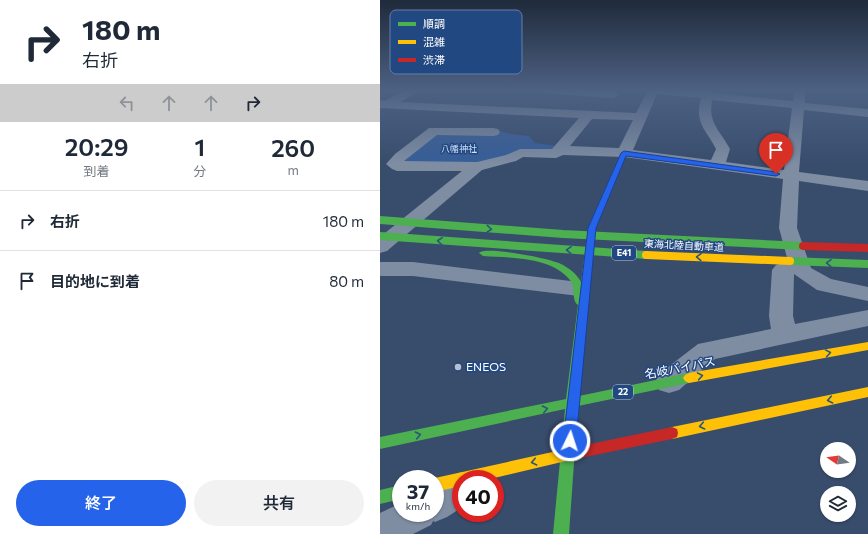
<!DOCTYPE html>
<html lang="ja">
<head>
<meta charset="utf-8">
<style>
  body { margin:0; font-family:Commissioner,"Noto Sans JP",sans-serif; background:#f2f2f3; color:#1f2937; height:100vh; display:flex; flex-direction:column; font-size:15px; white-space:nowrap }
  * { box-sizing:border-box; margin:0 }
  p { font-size:13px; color:#747a83 }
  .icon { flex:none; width:22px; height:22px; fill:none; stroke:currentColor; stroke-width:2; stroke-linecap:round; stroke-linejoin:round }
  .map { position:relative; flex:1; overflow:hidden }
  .drawer { display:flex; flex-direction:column; background:#fff; width:380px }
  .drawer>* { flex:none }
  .top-card { background:#fff; color:#1f2937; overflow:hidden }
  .needle { width:26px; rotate:283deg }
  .fabs { position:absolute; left:440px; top:442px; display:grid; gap:8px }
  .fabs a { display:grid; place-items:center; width:36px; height:36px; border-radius:50%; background:#fff; box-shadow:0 1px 3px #0004; font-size:20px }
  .speed { position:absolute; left:12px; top:470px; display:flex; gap:8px; font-size:20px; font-weight:700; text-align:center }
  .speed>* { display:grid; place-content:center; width:52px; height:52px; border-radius:50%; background:#fff; box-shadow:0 1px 3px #0004; line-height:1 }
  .speed small { font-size:10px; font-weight:400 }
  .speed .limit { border:6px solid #d22; background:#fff; color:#111 }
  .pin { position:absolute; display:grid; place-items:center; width:34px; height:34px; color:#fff; margin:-41px -17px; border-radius:50% 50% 50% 0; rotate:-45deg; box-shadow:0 0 4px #0007 }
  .pin .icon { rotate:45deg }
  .me { position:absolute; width:44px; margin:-22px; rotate:4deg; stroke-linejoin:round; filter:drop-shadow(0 0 3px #0008) }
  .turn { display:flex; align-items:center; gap:14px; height:84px; padding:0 16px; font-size:18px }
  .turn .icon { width:52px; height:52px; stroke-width:2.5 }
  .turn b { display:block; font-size:28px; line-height:34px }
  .lanes { display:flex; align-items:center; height:38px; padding:0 16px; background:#0003; justify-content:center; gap:20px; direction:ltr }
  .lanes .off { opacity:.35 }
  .eta { display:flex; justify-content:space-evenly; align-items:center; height:68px; text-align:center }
  .eta b { font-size:24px; font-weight:600; line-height:28px }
  .cta { display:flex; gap:8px; margin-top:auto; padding:8px 16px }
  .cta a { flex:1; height:46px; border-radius:24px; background:#2563eb; color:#fff; font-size:16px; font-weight:600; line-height:46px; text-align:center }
  .cta a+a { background:#f2f2f3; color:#1f2937 }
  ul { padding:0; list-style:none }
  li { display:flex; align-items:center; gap:12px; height:60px; padding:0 16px; border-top:1px solid #e0e1e3 }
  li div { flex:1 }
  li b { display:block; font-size:15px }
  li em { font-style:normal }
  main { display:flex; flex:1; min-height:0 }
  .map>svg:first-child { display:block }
</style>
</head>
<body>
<main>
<section class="drawer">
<div class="top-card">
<div class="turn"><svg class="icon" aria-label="right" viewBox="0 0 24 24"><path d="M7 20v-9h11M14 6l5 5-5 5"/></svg><div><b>180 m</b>右折</div></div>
<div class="lanes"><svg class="icon off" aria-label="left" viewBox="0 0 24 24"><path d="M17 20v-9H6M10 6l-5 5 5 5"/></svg><svg class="icon off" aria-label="ahead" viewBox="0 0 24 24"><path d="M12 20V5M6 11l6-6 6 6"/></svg><svg class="icon off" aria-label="ahead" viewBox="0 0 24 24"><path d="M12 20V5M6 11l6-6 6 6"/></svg><svg class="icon" aria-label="right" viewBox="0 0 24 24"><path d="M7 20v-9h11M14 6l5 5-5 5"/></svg></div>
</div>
<div class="eta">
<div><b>20:29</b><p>到着</p></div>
<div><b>1</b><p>分</p></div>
<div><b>260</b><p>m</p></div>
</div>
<ul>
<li><svg class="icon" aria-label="right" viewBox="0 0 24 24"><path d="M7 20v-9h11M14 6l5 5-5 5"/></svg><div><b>右折</b></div><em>180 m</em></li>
<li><svg class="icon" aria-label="arrive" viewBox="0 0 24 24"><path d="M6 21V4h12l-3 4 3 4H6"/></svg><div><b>目的地に到着</b></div><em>80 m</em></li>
</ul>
<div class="cta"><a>終了</a><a>共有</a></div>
</section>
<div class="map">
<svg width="488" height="534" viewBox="0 0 488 534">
  <rect width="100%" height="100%" fill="#384c6c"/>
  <!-- green -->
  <path fill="#365e99" d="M119,131L132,134L149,136L155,143L178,146L176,154L140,153L97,167L17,166L51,134Z"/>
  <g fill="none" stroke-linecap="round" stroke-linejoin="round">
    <!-- street -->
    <path fill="#7e8da2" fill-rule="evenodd" d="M27,90H41L20,102L256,113L268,90L323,92L325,90H335L334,93L413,101L415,90H425V103L488,109V117L424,110L419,172L488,181V191L419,181L417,228L431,268L451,279L488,287V301L437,290L414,274L413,316L415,324L488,310V326L335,359L299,390L289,393L279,390L275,382L279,374L318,344L391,329L389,316L392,270L396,265L403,263L409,265L399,228L403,179L244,157L183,155L176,158L143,157L136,161L102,170L7,251L0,253V237L82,171H17L12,169L6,164L15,154L49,128H113L118,129L120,132L118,135L113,136L57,135L24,161L97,162L126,155L140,149H172L199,118L0,108V100L4,101ZM277,94L321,98C314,124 326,129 336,149L331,160L253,150ZM332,100L412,108L404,170L346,162L350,149C340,130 328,124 332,100ZM212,119L253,120L239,148L190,146Z
      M156,90C169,89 232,87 239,95L233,98L162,93Z
      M0,262H33L199,282L207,284L210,289L207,294L199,296L33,276H0Z
      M81,472L93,477L94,479H81V508L67,517L55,522L53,521L51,525L33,534H0V513L21,503V513H55V485Z"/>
    <!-- fast -->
    <path fill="#4caf50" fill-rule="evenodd" d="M244,151L247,153L216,228L199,396L309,373L313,375L315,378L313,381L309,383L198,406L189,534H173L185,409L0,449V437L186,399L198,305C191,300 196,287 190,280C171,256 130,258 103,256L99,253C106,246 169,258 181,264C189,268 197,274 201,282L208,228L241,153Z
      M21,485V499L0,504V490Z"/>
    <!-- slow -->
    <path fill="#ffc107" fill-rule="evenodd" d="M488,342V350L309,383L305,381L303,378L305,375L309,373Z
      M488,387V397L292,439L287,437L286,433L287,429L292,427Z
      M186,449L191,451L193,455L191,459L186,461L110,479H81V486L55,492V479H53L55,478Z"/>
    <!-- jam -->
    <path fill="#c62828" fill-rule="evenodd" d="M292,427L297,429L298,433L297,437L292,439L186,461L181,459L179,455L181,451L186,449Z"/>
    <!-- fast-bridge -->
    <path stroke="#4caf50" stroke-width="8" d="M0,220L183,234L423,246
      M0,236L266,255
      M410,261L488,264"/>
    <!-- slow-bridge -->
    <path stroke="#ffc107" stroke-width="8" d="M266,255L410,261"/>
    <!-- jam-bridge -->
    <path stroke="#c62828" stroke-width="8" d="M423,246L488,248"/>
  </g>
  <!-- one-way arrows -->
  <defs><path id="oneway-chevron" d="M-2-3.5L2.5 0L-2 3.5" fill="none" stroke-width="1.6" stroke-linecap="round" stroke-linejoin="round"/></defs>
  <g stroke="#28577a">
    <use href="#oneway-chevron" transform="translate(109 229) rotate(5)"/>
    <use href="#oneway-chevron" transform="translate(60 241) rotate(-175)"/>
    <use href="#oneway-chevron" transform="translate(189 250) rotate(-177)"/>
    <use href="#oneway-chevron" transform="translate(319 257) rotate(-178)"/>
    <use href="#oneway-chevron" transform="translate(449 263) rotate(-178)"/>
    <use href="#oneway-chevron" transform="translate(448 353) rotate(-10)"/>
    <use href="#oneway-chevron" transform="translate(320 376) rotate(-10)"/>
    <use href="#oneway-chevron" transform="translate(450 400) rotate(168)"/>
    <use href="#oneway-chevron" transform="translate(165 409) rotate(-12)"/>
    <use href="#oneway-chevron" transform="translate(322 426) rotate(168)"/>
    <use href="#oneway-chevron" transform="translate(38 435) rotate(-12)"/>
    <use href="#oneway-chevron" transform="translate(154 462) rotate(167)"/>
  </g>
  <!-- sky -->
  <linearGradient id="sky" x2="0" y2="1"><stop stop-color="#1f2a3b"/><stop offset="0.55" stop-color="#4d6183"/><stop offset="1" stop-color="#4d6183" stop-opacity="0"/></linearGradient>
  <rect width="488" height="164" fill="url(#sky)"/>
  <!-- route -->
  <path fill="#2563eb" stroke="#184099" d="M244,151L396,172L400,174L396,176L246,156L216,228L196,441L194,445L190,447L185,445L183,441L208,228L241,153Z"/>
  <!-- markers -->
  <circle fill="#b9c0cc" stroke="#224882" stroke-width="1.5" cx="78" cy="367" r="4"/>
  <g text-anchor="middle" stroke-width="3" stroke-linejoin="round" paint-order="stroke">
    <!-- far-park labels -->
    <g font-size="9" fill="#cddef6" stroke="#224882">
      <text x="79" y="152">八幡神社</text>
    </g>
    <!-- shield labels -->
    <g fill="#224882" stroke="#bdc8da" stroke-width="1">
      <rect x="232" y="246" width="24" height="14" rx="3"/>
      <rect x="233" y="385" width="20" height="14" rx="3"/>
    </g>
    <g font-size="9" font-weight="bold" fill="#fff">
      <text x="244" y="256">E41</text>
      <text x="243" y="395">22</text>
    </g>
    <!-- street labels -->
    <g font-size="10" fill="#fff" stroke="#224882">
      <text transform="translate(304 245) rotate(3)" y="4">東海北陸自動車道</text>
    </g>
    <!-- near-poi labels -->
    <g font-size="12" fill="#fff" stroke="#224882" text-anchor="start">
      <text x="86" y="371">ENEOS</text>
    </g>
    <!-- near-street labels -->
    <g font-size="12" fill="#fff" stroke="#224882">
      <text transform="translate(300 368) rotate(-11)" y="4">名岐バイパス</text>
    </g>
  </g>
  <!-- legend -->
  <rect x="10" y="10" width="132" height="64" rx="6" fill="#224882" stroke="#647fa8" stroke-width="1"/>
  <rect x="18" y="22" width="18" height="4" fill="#4caf50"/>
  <rect x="18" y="40" width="18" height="4" fill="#ffc107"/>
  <rect x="18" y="58" width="18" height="4" fill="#c62828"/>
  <g font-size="11" fill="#fff">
    <text x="43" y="28">順調</text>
    <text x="43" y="46">混雑</text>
    <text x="43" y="64">渋滞</text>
  </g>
</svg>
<div class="fabs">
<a><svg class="needle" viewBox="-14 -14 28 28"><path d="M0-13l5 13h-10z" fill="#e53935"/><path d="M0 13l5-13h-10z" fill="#747a83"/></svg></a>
<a><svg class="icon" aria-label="layers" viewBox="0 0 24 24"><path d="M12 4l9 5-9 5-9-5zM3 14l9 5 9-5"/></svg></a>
</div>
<div class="speed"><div>37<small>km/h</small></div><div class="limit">40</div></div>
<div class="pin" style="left:396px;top:174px;background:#d93025"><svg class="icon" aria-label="arrive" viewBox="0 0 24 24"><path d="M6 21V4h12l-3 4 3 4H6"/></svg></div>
<svg class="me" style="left:190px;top:441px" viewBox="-20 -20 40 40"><circle r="17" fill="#2563eb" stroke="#fff" stroke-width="3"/><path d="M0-11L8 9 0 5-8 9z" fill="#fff"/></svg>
</div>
</main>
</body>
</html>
